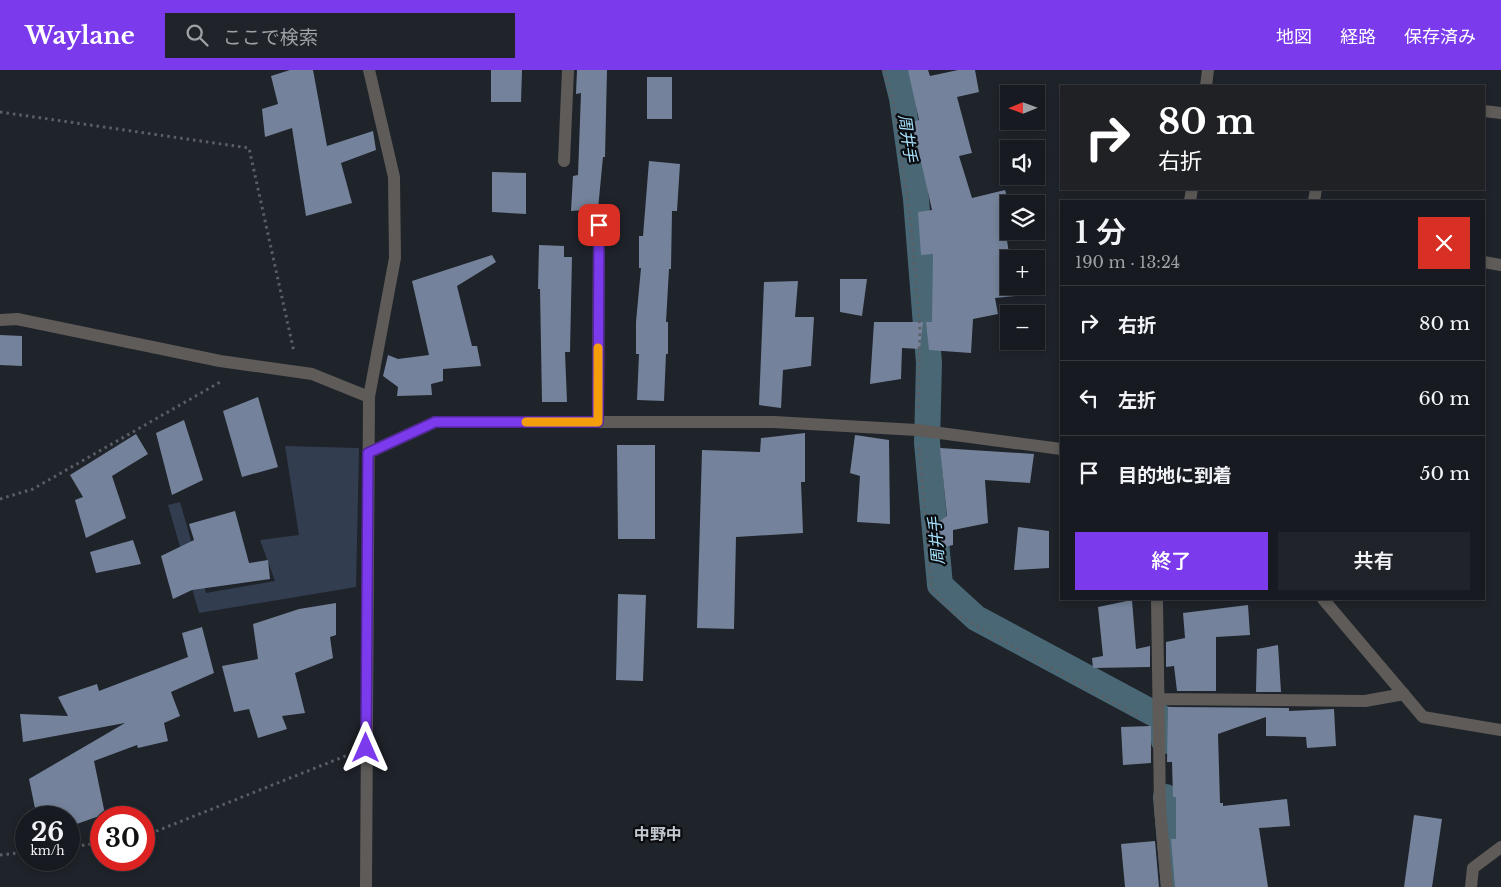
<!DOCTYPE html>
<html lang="ja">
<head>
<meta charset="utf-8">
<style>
  body { margin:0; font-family:"Libre Baskerville","Noto Sans JP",serif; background:#202329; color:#f1f3f6; height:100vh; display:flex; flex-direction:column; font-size:19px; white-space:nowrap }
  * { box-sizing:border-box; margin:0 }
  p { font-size:16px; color:#9ea1a5 }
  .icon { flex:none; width:28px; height:28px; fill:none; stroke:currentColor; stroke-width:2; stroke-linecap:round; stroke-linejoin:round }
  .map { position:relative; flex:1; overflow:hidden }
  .drawer { position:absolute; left:1060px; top:130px; width:425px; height:400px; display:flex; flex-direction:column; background:#171a20; border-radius:0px; box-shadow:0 2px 8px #0003,0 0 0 1px #36383e }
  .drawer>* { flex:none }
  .top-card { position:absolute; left:1060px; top:15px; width:425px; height:105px; border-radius:0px; box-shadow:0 2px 8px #0003,0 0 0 1px #36383e; background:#202124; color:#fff; overflow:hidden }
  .needle { width:32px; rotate:269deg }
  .buttons { position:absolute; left:1000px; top:15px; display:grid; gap:10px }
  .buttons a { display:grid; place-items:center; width:45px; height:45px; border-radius:0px; background:#171a20; box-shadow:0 2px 8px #0003,0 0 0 1px #36383e; font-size:25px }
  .speed { position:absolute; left:15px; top:736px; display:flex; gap:10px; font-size:25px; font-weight:700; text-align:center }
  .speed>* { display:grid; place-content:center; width:65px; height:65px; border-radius:50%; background:#171a20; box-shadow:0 2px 8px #0003,0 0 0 1px #36383e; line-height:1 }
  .speed small { font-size:12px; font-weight:400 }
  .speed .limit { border:8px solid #d22; background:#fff; color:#111 }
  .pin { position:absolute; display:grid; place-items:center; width:42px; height:42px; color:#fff; margin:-21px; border-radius:10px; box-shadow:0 2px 8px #0006 }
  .me { position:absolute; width:55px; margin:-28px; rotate:0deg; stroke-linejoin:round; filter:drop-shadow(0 0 4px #0008) }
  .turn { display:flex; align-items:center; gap:18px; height:105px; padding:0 15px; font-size:22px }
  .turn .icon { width:65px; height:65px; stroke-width:2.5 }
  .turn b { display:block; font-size:35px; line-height:42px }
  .round { display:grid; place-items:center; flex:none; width:52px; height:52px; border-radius:0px; background:#202329 }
  .overview { display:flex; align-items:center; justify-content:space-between; height:85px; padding:0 15px }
  h1 { font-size:30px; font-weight:600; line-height:38px }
  .action { display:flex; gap:10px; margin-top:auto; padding:10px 15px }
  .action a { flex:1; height:58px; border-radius:0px; background:#7c3aed; color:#fff; font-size:20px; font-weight:600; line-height:58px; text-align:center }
  .action a+a { background:#202329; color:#f1f3f6 }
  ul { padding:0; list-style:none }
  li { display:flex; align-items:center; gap:15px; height:75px; padding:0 15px; border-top:1px solid #36383e }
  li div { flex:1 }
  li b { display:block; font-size:19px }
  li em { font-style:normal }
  header { display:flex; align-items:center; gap:30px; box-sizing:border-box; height:70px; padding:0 25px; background:#7c3aed; color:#fff }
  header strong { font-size:24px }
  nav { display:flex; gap:28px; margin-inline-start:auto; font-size:18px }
  .search { width:350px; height:45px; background:#202329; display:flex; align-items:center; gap:12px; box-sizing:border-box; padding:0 18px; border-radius:0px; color:#9ea1a5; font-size:19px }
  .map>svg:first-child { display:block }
</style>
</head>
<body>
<header>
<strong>Waylane</strong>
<div class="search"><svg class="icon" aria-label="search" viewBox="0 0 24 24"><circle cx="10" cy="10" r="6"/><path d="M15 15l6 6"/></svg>ここで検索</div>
<nav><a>地図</a><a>経路</a><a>保存済み</a></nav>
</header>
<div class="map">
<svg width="1501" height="817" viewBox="0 0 1501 817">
  <rect width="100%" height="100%" fill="#1f232a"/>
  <!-- green -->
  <path fill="#323d50" d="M285,376L359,378L356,517L199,543L168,435L180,432L206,523L275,511L260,470L299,465Z"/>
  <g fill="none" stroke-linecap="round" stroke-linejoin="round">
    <!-- canal -->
    <path stroke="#496775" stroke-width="26" d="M895,0L902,28L916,129L929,293L927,373L940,515L976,548L1164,649V671
      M1166,727L1174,817"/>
  </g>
  <!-- building -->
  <path fill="#74839b" d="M290,0H313L327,76L373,61L376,80L341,93L352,133L306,146L292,58L265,67L262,39L278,34L271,6Z
    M491,0H522L521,32H491Z
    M577,0H607L605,87H603L598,139L571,141L573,106L578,105L581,23L576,24Z
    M908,0H928L930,6L958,0H975L979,22L957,27L972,83L959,86L972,128L1005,120L1009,135V145L1003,146L1010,189L1009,216H1014L1015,226L995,228L998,244L973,249L971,283L929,280L926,252H932L933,184L921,185L918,142L932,140L912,52L919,50Z
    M647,7H672V49H647Z
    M649,91L680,94L677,141H672L671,199H669L666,252H668V284H666L664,331L637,330L639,284H636V252L641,198H639V166H643Z
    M492,102L526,103V144L492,142Z
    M539,175L564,176V187H572L570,282H565L567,332H542L540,219H538Z
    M492,185L496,192L457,216L472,276H477L481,296L443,299V311L431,314L432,325L397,326L398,317L383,306L388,285L398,289L429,285L412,211Z
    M840,209H867L862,246L840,242Z
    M798,211L795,247H814L811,296L783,300L781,338L759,335L764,212Z
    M874,252H923L920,279L902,278L901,309L870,314Z
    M0,265L22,266V296L0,295Z
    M258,327L278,397L242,407L223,341Z
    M184,350L203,410L172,425L156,363Z
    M805,363V412H801L803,463L736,467L734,559L697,558L702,380L760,382L761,368Z
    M136,364L148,384L112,406L126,448L86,468L75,430L83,427L70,405Z
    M855,365L889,370L890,454L857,452L860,406L850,403Z
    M617,375H655V469H618Z
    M940,378L1034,384L1030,413L985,410L988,453L953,460V475L933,480L927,460L947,446Z
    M235,441L249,493L268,490L270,509L192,520L173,529L161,486L194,470L189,454Z
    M1018,457L1049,461V498L1014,500Z
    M133,470L141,494L96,503L90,482Z
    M618,524L646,525L643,611L616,610Z
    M1132,530L1136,579L1150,576V597L1093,598L1092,588L1103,586L1098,537Z
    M336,533V565L330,567L333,588L295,603L305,643L282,646L287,659L258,668L249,639L234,642L222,596L258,589L253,554L299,539Z
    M1248,535L1250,565L1216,567V621H1177L1174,596L1166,597V572L1185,568L1183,543Z
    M202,557L214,603L171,622L180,646L164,653L168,671L138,678L137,675L94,691L105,744L71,756V748H37L29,709L125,653L23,672L20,644L68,646L58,627L97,614L99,621L188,587L182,563Z
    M1278,575L1281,622H1256L1257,579Z
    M1168,637L1289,638V641L1334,639L1336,676L1307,678L1306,667L1266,666V647L1218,664L1220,733H1223V736L1287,729L1290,756L1259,758L1268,817H1175L1171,769H1176V727H1173L1172,692H1167Z
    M1151,656V693L1123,695L1121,657Z
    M1414,745L1442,749L1432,817H1404Z
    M1155,771L1159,817H1125L1121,774Z"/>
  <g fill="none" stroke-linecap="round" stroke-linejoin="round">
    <!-- path -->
    <path stroke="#5b5f65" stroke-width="3" stroke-dasharray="2.5 4" stroke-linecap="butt" d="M884,0L894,34L911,154L920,260L918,341
      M0,42L249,78L294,282
      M919,377L932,519L955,544L1141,648
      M0,429L33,419L222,311
      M144,766L348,685
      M69,777L101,773
      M0,785L26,782"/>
    <!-- street -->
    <path stroke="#5e5b58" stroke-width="12" d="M1206,16L1208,0
      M1484,41L1501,43
      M564,91L568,0
      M1190,131L1192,119
      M1314,131L1316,119
      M1484,192L1501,195
      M0,250L17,249L220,291L312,304L369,327
      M598,352L599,155
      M368,383L435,352H774L917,360L1061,379
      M1157,529L1160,738L1167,817
      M1323,529L1423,647L1501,660
      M1158,629L1365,631L1404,624
      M366,817L369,327L395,188L394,107L369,0
      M1471,817L1473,798L1501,777"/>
  </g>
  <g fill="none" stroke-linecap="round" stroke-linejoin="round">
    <!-- route casing -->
    <g stroke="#51269a" stroke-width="12">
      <path id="route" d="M366,678L368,383L435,352H598L599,155"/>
    </g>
    <!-- route -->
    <use href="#route" stroke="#7c3aed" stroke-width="9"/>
    <!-- slow -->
    <path stroke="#f59e0b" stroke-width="9" d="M526,352H598V278"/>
  </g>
  <g text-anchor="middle" stroke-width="4.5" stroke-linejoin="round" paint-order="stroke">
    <!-- water labels -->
    <g font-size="16" font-style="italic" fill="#a7e2fd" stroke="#0a0c0f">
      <text transform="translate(908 68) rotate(82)" y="6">周井手</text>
      <text transform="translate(936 471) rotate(-95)" y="6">周井手</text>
    </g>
    <!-- neighbourhood labels -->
    <g font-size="16" font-weight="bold" fill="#c2c7d0" stroke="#0a0c0f">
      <text x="658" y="770">中野中</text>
    </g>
  </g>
</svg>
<div class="buttons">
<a><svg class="needle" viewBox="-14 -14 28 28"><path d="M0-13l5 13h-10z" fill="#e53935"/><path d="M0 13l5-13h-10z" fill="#9ea1a5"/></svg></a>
<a><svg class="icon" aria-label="sound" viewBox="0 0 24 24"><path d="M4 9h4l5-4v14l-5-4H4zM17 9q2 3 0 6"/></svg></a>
<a><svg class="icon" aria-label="layers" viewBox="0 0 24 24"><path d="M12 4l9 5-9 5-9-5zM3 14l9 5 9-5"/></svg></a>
<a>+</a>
<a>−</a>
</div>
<div class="speed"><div>26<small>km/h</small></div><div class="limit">30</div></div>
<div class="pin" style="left:599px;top:155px;background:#d93025"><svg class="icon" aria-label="arrive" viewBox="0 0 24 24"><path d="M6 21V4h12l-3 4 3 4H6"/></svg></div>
<svg class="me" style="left:366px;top:678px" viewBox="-20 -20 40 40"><path d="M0-17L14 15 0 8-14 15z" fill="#7c3aed" stroke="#fff" stroke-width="4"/></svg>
<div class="top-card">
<div class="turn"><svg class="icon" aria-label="right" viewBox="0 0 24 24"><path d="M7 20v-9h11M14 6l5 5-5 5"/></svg><div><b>80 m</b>右折</div></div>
</div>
<section class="drawer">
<div class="overview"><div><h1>1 分</h1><p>190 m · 13:24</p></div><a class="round" style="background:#d93025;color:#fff"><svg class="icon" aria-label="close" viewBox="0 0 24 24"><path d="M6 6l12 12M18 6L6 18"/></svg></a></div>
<ul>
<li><svg class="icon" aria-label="right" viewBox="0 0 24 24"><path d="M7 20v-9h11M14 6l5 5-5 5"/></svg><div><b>右折</b></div><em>80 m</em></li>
<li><svg class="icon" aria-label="left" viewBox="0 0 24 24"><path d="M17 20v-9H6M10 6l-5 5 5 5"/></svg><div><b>左折</b></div><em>60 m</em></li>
<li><svg class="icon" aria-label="arrive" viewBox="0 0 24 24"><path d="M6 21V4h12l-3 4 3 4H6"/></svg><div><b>目的地に到着</b></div><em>50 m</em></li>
</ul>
<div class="action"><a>終了</a><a>共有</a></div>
</section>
</div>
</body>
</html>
